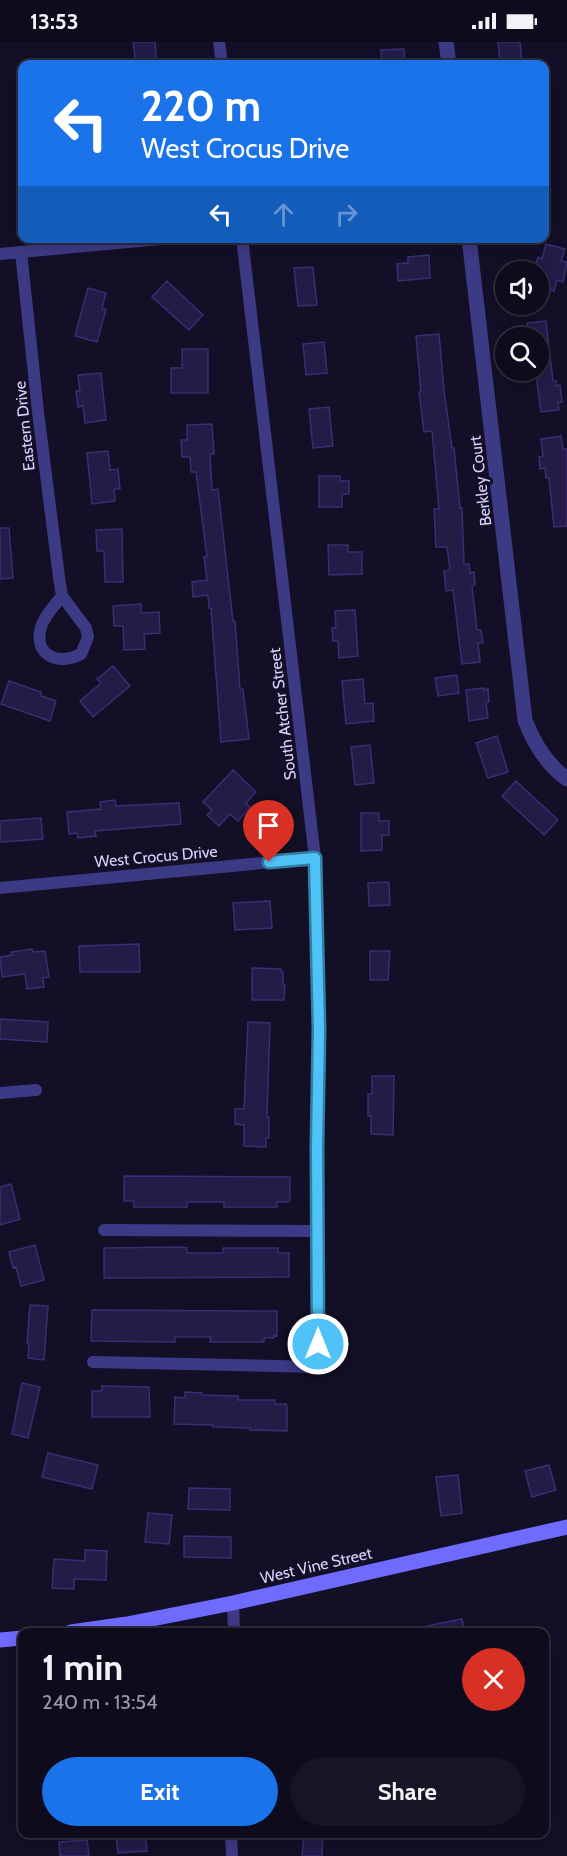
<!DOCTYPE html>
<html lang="en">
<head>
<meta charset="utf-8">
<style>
  body { margin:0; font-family:Cabin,sans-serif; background:#171425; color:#f1f3f6; height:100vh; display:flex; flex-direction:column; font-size:22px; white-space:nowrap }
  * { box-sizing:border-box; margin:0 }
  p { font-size:20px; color:#9b9ba3 }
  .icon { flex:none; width:33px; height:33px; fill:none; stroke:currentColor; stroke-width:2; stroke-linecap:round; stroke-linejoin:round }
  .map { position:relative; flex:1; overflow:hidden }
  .panel { position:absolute; left:18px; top:1586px; width:531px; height:210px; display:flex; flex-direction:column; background:#0e0b1c; border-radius:12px; box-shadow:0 3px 15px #0003,0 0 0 2px #2e2b3b }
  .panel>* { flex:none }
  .guide { position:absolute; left:18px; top:18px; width:531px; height:183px; border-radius:12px; box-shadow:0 3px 15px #0003,0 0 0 2px #2e2b3b; background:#1a73e8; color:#fff; overflow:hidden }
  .controls { position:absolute; left:495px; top:219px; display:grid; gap:12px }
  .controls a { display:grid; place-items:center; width:54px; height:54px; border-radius:50%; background:#0e0b1c; box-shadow:0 3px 15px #0003,0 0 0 2px #2e2b3b; font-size:30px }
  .pin { position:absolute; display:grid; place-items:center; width:51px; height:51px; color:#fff; margin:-62px -26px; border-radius:50% 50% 50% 0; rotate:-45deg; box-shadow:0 0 6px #0007 }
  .pin .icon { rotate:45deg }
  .me { position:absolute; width:66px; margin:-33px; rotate:0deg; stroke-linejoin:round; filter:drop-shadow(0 0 4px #0008) }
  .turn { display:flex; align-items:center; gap:21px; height:126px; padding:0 24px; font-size:27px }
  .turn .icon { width:78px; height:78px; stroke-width:2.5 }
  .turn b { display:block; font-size:42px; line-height:51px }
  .lanes { display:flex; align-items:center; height:57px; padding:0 24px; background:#0003; justify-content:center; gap:30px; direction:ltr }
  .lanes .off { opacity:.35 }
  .round { display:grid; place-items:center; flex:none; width:63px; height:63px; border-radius:32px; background:#171425 }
  .overview { display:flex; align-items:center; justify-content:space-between; height:102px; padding:0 24px }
  h1 { font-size:36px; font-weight:700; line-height:45px }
  .primary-button { display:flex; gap:12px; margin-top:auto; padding:12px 24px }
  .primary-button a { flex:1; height:69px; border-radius:36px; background:#1a73e8; color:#fff; font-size:24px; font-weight:700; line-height:69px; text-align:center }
  .primary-button a+a { background:#171425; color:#f1f3f6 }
  .status { display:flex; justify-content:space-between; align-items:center; height:42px; padding:0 30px; background:#0e0b1c; direction:ltr }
  .status svg { height:16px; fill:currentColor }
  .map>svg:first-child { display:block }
</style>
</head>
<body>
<div class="status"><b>13:53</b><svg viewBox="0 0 49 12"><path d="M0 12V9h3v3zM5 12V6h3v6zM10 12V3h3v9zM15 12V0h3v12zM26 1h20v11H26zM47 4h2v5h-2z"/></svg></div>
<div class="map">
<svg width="567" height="1814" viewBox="0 0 567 1814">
  <rect width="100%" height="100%" fill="#130f26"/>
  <!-- building -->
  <path fill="#241b47" stroke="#3b2d73" stroke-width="1.5" d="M133,0H155L157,22H136Z
    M498,0H520L522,22H500Z
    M404,7L405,22H382L381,8Z
    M546,202L565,207L561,219L567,220L563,240L557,238L554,249L538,245V230L534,229L538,215L542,217Z
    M429,213L430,236L398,239L397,222L408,221V215Z
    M313,225L317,263L298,264L294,226Z
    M167,239L203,273L189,288L152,255Z
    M88,246L106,251L102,266L106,268L97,300L75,294Z
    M546,279L553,339H556V344L560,343L562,360L558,361L559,368L541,370L537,341L538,296H529L527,281Z
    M439,292L444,348L452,406H454L460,466H462L464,522H469L470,531L474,530L475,543L472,544L477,588H481L483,601H478L480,620L462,622L453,548L446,549L444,529L450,528L447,505H436L434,467H439L432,389L424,390L419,350H421L416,294Z
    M324,300L327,331L306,333L303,302Z
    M182,307H208V351H171V326H182Z
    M101,331L106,378L85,381L83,364L78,365L76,349H80L78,333Z
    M329,365L333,404L313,406L309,367Z
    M212,382L214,412H210L212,448L218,447L233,579H235L240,647H243L249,697L221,700L211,566H209L208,553L193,555L192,540L207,538L204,515H207L196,430H191L190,415H182L181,398H187V383Z
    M561,394L563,407H567V484L554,485L549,436H546L545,426L540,427L539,415L543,414L541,397Z
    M108,409L110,428L118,427L120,447H114L115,459L92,462L87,411Z
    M319,434H340V439H349V452H342V465H319Z
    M0,486H9L13,536L0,537Z
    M122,487L123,540H105L104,509H97L96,488Z
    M328,503H348V510H362V532L329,533Z
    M141,562V571L159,570L160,591L144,592L145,607L124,608L123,584H114L113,564Z
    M355,568L358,614L339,616L338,599H333L332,586H336L335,569Z
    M113,624L130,644L93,675L80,659L101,641L97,637Z
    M457,633L459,651L438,654L435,636Z
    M363,637L365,662L373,661L374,679L346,682L342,639Z
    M9,639L41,650V654L56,659L50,679L1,662Z
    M484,646V648L488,647L489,660H486L488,676L469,679L466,648Z
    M497,694L508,730L488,736L476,701Z
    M370,703L374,741L355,743L351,705Z
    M233,728L256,750L246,761L250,765L238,779L230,772L219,784L207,773L212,768L203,760Z
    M516,739L558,778L544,793L502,754Z
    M115,758L116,764L179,761L181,782L95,789L96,794L78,796L77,791L69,792L67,770L101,767L100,760Z
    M361,771H379V779H389V793H382V808L361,809Z
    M41,776L43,797L0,800V779Z
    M389,840L390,863L369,864L368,841Z
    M270,859L272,886L235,888L233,861Z
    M139,902L140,930H80L79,904Z
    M32,907L33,910L45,909L49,935L43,936L44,945L27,947L25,932L2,935L0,915L12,913L11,910Z
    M370,909H390L388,938H370Z
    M252,926L281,927V930H283V943H285L284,958H252Z
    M0,977L48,980L47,1000L0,997Z
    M248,980L270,981L267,1075H269V1096H266V1105L244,1104V1083L235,1082V1067H244Z
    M372,1034H394L393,1093L371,1092V1074H368V1052H372Z
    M124,1134L290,1135V1158H288V1160H277V1165H224V1160H187V1165H134V1159H124Z
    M11,1142L20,1177L0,1183V1145Z
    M35,1203L44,1238L21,1244L16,1225L13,1226L9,1210Z
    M180,1205L187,1206V1211H223V1206H278V1211H289V1235L104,1236V1206Z
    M30,1263L48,1264L44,1318L28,1316L29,1301H27Z
    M92,1268L277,1269V1294L274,1293V1296H264V1300H210L211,1295H175V1300L91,1299Z
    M22,1341L40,1345L28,1396L12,1392Z
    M102,1344L149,1345L150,1375H92V1349H102Z
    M185,1350L202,1351V1353L238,1354V1358H275V1362H286L287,1365V1389L250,1388V1386L213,1385V1383L174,1382L175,1355L185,1356Z
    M48,1411L98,1423L92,1447L42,1435Z
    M549,1423L556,1448L532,1455L525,1429Z
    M458,1433L462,1471L441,1474L436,1435Z
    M189,1446L230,1447V1468L188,1467Z
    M148,1471L172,1473L169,1502L145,1500Z
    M184,1494L231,1495V1516L184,1515Z
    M85,1508L107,1509L106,1538L74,1537V1547L52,1546L54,1517L85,1519Z
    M462,1577L465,1590H427V1584Z
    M116,1791H145L147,1809L118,1811Z
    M304,1793L323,1794L322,1814H302Z
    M87,1798L89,1814H60L59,1800Z"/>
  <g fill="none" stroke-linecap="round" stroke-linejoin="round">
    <!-- minor -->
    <path stroke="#3d3a85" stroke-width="12" d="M219,0L222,22
      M21,210L38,370L59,535L62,554L86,586L88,595L81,612C59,624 33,614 41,585C44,574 55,563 62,554
      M0,212L171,196
      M0,846L315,816
      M0,1051L36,1048
      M104,1188L318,1189
      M93,1320L318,1325L317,1104L319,987L315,816L242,196
      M233,1561L234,1590
      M231,1791L232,1814"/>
    <!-- tertiary -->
    <path stroke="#3d3a85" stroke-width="15" d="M446,0L449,22
      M469,196L525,678C534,702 546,722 567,737"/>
    <!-- secondary -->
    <path stroke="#6f6bff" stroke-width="15" d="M71,1590L127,1582L233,1561L567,1485
      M0,1598L22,1596"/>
  </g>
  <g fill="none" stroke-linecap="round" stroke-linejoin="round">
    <!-- route casing -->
    <g stroke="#337fa1" stroke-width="15">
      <path id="route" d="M269,820L315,816L319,987L317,1104L318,1302"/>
    </g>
    <!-- route -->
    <use href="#route" stroke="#4fc3f7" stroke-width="10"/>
  </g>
  <g text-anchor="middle" stroke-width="6" stroke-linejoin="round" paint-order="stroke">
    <!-- street labels -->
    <g font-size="16" fill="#d9d4ff" stroke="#130f26">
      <text transform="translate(24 384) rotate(-96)" y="6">Eastern Drive</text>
      <text transform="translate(480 439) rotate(-97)" y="6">Berkley Court</text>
      <text transform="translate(282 672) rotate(-97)" y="6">South Atcher Street</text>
      <text transform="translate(156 814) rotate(-5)" y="6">West Crocus Drive</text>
      <text transform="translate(316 1523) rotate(-13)" y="6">West Vine Street</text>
    </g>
  </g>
</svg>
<div class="controls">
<a><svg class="icon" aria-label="sound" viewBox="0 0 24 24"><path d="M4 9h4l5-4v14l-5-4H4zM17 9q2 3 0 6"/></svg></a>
<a><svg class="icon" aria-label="search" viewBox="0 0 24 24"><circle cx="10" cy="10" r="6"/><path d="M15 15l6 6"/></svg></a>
</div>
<div class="pin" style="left:269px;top:820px;background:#d93025"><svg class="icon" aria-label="arrive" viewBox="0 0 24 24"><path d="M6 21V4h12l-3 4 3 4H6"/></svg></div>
<svg class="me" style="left:318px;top:1302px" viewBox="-20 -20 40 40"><circle r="17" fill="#4fc3f7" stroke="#fff" stroke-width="3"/><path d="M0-11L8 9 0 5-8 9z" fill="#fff"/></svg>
<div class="guide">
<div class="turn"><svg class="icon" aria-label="left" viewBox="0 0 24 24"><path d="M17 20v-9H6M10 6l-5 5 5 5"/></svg><div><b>220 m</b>West Crocus Drive</div></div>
<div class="lanes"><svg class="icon" aria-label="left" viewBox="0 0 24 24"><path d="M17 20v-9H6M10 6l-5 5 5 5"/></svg><svg class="icon off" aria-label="ahead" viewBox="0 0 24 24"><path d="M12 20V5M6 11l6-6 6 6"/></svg><svg class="icon off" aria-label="right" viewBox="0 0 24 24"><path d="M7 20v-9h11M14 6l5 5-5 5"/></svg></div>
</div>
<section class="panel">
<div class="overview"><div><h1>1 min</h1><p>240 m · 13:54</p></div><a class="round" style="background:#d93025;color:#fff"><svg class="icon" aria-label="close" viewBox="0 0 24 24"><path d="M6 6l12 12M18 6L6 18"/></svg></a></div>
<div class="primary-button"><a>Exit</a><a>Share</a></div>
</section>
</div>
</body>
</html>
